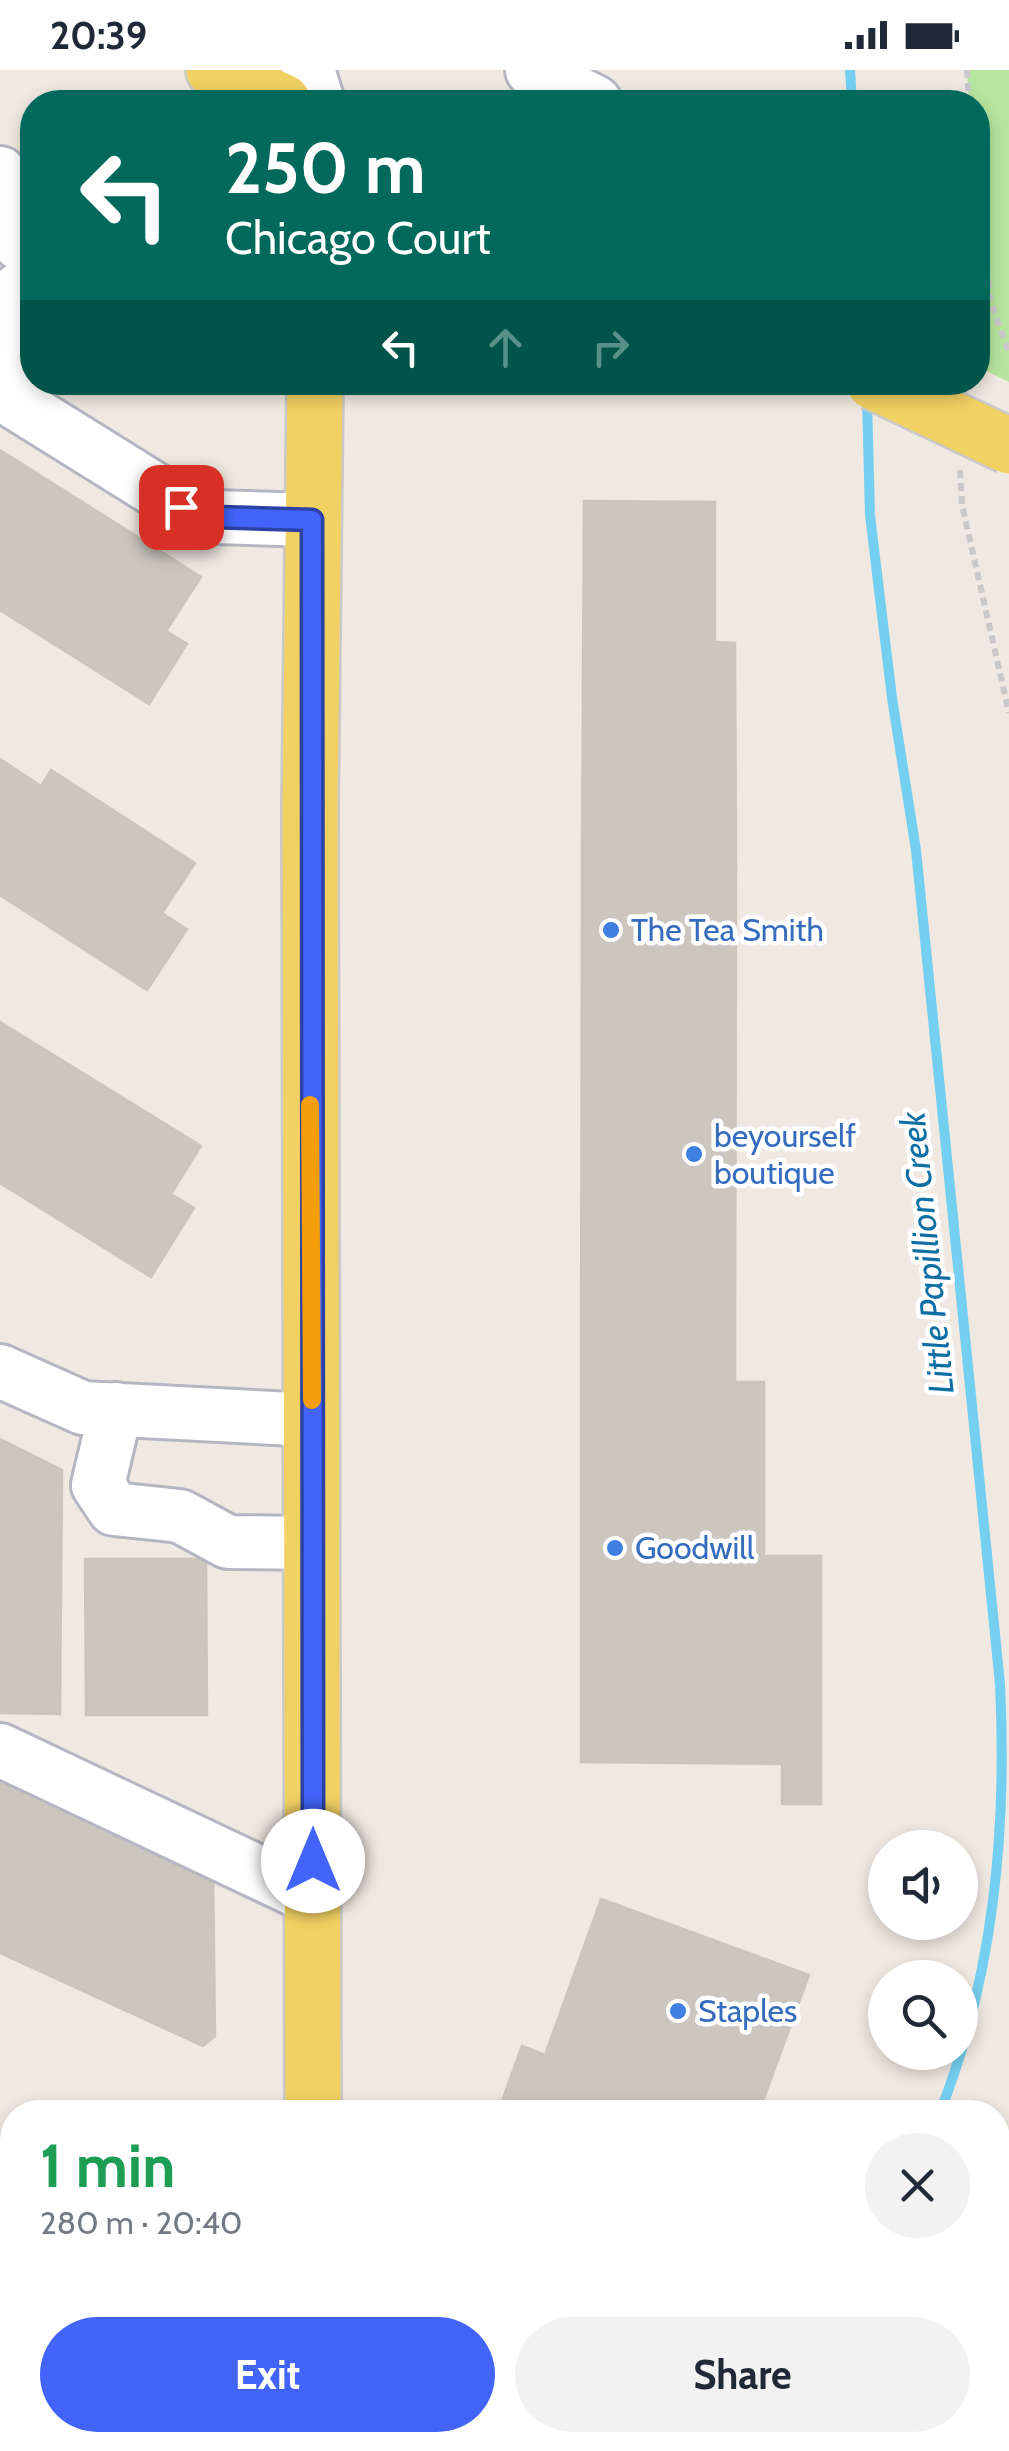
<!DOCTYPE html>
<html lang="en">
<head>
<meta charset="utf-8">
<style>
  body { margin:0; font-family:Cabin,sans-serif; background:#f2f2f3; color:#1f2937; height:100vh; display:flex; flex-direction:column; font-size:38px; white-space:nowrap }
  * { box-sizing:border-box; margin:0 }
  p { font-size:32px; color:#747a83 }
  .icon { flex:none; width:55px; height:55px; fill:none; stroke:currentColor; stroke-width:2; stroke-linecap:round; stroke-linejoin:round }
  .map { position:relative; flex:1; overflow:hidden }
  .panel { position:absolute; left:0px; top:2030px; width:1010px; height:352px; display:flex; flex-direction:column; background:#fff; border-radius:40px 40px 0 0; box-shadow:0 5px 15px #0003 }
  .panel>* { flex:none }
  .top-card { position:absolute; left:20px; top:20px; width:970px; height:305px; border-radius:40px; box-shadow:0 5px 15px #0003; background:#00695c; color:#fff; overflow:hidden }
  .controls { position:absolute; left:868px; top:1760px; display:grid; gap:20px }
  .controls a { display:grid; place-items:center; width:110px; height:110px; border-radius:50%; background:#fff; box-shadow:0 5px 15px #0003; font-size:50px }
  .pin { position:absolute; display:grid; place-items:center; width:85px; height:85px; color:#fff; margin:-42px; border-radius:20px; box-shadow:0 5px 15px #0006 }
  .me { position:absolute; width:110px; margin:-55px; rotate:0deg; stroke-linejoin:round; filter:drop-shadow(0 0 8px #0008) }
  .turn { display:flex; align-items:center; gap:35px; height:210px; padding:0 40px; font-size:45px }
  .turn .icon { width:130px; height:130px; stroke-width:2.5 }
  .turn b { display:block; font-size:70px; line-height:85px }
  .lanes { display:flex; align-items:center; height:95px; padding:0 40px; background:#0003; justify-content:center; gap:50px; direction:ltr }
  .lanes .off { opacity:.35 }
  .round { display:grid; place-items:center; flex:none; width:105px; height:105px; border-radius:52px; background:#f2f2f3 }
  .summary { display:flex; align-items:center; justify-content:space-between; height:170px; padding:0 40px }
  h1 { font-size:60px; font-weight:700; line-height:75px; color:#1e9e55 }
  .action { display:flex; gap:20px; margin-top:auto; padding:20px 40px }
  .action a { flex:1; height:115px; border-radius:60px; background:#4264fb; color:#fff; font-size:40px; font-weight:700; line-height:115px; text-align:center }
  .action a+a { background:#f2f2f3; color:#1f2937 }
  .status { display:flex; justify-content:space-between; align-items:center; height:70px; padding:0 50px; background:#fff; direction:ltr }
  .status svg { height:28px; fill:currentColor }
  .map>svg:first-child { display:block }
</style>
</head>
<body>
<div class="status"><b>20:39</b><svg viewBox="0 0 49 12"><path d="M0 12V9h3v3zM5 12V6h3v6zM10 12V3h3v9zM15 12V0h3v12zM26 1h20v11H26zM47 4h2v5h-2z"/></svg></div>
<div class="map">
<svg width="1009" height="2381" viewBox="0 0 1009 2381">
  <rect width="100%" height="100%" fill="#efe9e1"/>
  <!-- green -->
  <path fill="#b6e59e" d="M967,0H1009V312L978,297V32H969Z"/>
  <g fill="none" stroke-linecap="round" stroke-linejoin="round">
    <!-- stream -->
    <path stroke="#75cff0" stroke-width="10" d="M850,0L852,32
      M867,329L870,445L892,628L916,780L1000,1614C1007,1760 994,1906 940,2042
      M790,2381L795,2370"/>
  </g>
  <!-- building -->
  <path fill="#cbc7bf" stroke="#cbc5ba" stroke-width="2.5" d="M0,380L201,507L166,561L187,574L149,634L0,540Z
    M584,431L715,432V572L735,573L736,795L582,794Z
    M0,689L41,716L51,700L195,793L162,843L187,859L147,920L0,825Z
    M582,794L736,795L735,1313L581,1312Z
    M0,952L201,1076L171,1124L194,1138L151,1207L0,1113Z
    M581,1312H764V1486H821V1734H782V1694L581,1692Z
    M0,1369L62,1400L60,1644L0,1643Z
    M85,1489H206L207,1645H86Z
    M0,1704L213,1803L215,1966L203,1976L0,1883Z
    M601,1829L809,1905L759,2042H498L522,1976L545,1985Z
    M1004,2273L1009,2275V2381H958L962,2370H998V2287Z"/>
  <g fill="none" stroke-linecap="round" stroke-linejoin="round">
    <!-- minor casing -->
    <g stroke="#b4b7c1" stroke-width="58">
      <path id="minor" d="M308,0L318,32
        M532,0L595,32
        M0,103L18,126L20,174
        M0,323L191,442L214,447L312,450
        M16,333L19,219
        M0,1301L83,1338L312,1350
        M116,1339L98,1415L114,1439L180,1446L228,1472L312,1473
        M0,1680L313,1828"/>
    </g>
    <!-- major casing -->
    <g stroke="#c9c9c9" stroke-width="60">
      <path id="major" d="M214,0L283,32
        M313,2042L310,736L315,312
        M258,2381L264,2370"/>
    </g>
    <!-- highway casing -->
    <g stroke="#c9c9c9" stroke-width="60">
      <path id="highway" d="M0,2181L12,2189
        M0,2283L12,2290
        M162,2370L185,2381
        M352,2370L375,2381"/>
    </g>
    <!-- path -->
    <path stroke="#c9c9c9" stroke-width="6" stroke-dasharray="8 5" stroke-linecap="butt" d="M967,0L969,32
      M978,107L990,230L1009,283
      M960,400L962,435L1009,643
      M998,2153L1009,2132
      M998,2250L1009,2226
      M76,2370L96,2381
      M869,2381L875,2370
      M936,2381L941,2370"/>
    <!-- minor -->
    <use href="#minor" stroke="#fff" stroke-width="52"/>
    <!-- major -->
    <use href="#major" stroke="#f2d163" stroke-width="55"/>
    <!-- highway -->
    <use href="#highway" stroke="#ffa35c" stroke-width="55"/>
    <!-- major-bridge casing -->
    <g stroke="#c9c9c9" stroke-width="60" stroke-linecap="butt">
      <path id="major-bridge" d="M874,312L1009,376"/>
    </g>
    <!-- major-bridge -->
    <use href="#major-bridge" stroke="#f2d163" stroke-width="55"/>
  </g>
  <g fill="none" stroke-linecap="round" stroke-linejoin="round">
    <!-- route casing -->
    <g stroke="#2b41a3" stroke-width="25">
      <path id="route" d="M181,437L214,447L312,450L313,1791"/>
    </g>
    <!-- route -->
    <use href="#route" stroke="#4264fb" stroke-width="18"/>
    <!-- slow -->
    <path stroke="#f59e0b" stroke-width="18" d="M310,1035L312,1330"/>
  </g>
  <!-- markers -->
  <g fill="#3f7fe0" stroke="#fff" stroke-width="4">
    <circle cx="611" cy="860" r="10"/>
    <circle cx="694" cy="1084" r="10"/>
    <circle cx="615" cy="1478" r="10"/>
    <circle cx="678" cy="1941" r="10"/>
  </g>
  <g text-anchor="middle" stroke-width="9" stroke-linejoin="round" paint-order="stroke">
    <!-- shop labels -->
    <g font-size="32" fill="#366cbe" stroke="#fff" text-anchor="start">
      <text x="631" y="871">The Tea Smith</text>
      <text x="714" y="1077">beyourself<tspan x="714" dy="37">boutique</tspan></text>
      <text x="635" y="1489">Goodwill</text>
      <text x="698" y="1952">Staples</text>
    </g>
    <!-- water labels -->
    <g font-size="35" font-style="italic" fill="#0d6fa3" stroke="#fff">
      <text transform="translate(927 1183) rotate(-96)" y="12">Little Papillion Creek</text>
    </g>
  </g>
</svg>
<div class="controls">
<a><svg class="icon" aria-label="sound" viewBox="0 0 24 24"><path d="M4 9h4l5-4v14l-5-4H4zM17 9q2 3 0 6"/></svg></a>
<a><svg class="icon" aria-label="search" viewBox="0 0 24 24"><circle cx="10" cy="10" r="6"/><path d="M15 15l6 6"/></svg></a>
</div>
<div class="pin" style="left:181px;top:437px;background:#d93025"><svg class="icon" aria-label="arrive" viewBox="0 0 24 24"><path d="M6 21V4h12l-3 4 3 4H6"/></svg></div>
<svg class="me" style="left:313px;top:1791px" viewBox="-20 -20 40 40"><circle r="19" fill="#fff"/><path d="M0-13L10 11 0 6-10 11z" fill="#4264fb"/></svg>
<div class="top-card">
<div class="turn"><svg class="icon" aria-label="left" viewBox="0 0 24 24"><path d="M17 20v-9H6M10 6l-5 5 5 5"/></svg><div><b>250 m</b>Chicago Court</div></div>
<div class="lanes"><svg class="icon" aria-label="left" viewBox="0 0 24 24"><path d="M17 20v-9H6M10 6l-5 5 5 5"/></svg><svg class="icon off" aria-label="ahead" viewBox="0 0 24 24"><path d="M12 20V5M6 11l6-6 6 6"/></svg><svg class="icon off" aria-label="right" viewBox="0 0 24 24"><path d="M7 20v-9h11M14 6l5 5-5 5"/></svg></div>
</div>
<section class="panel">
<div class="summary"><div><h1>1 min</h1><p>280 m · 20:40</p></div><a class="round"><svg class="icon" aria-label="close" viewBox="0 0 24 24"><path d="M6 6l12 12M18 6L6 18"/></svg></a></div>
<div class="action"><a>Exit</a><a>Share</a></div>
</section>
</div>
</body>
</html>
